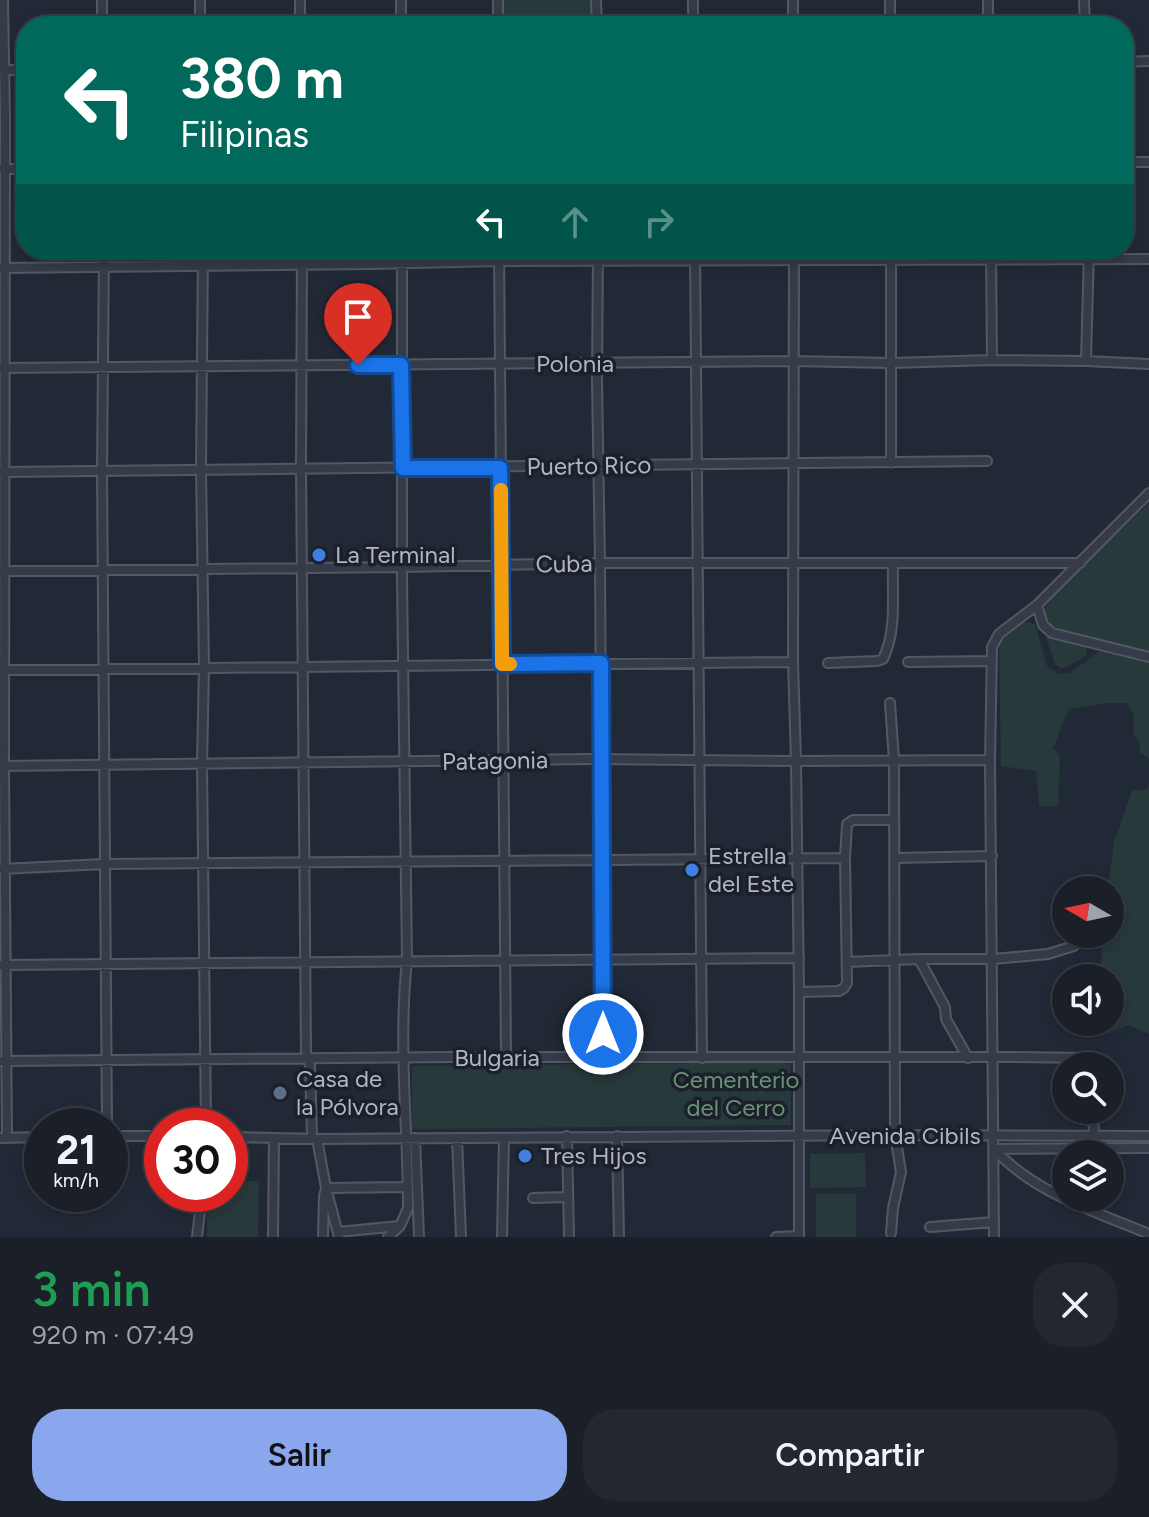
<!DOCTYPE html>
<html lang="es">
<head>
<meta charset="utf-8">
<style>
  body { margin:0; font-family:Figtree,sans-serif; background:#232730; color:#f1f3f6; height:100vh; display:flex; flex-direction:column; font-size:30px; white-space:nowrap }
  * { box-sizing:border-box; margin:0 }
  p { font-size:26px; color:#9fa2a8 }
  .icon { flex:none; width:44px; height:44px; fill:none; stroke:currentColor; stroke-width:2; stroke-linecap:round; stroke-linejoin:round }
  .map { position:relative; height:1237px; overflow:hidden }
  .sheet { display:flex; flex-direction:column; background:#1a1f28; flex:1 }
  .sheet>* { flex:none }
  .hud { position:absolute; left:16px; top:16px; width:1118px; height:244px; border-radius:32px; box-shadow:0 4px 12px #0003,0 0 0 2px #383d45; background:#00695c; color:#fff; overflow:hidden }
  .needle { width:52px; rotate:279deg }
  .tools { position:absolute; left:1052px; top:876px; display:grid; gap:16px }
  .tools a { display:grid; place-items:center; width:72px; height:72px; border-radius:50%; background:#1a1f28; box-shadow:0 4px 12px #0003,0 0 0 2px #383d45; font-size:40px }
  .speed { position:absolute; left:24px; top:1108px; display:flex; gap:16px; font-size:40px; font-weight:700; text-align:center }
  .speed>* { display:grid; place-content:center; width:104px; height:104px; border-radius:50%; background:#1a1f28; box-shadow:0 4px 12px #0003,0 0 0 2px #383d45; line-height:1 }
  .speed small { font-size:20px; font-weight:400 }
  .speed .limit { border:12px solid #d22; background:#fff; color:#111 }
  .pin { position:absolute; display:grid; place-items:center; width:68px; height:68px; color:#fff; margin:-82px -34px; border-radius:50% 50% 50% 0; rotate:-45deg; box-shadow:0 0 8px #0007 }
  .pin .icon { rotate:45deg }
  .me { position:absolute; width:88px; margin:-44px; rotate:0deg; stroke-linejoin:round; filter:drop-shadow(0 0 6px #0008) }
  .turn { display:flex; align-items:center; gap:28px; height:168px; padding:0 32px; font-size:36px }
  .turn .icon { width:104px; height:104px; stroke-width:2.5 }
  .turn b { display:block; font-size:56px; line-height:68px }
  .lanes { display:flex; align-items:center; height:76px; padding:0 32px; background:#0003; justify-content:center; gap:40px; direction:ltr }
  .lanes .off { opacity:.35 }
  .round { display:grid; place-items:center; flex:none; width:84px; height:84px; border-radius:32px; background:#232730 }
  .summary { display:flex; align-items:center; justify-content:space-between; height:136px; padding:0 32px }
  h1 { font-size:48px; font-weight:600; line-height:60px; color:#1e9e55 }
  .button { display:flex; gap:16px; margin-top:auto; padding:16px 32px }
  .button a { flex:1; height:92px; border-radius:32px; background:#8aa7ee; color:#111; font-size:32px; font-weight:600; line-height:92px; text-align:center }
  .button a+a { background:#232730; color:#f1f3f6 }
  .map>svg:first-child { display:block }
</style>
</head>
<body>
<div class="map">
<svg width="1149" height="1237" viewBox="0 0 1149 1237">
  <rect width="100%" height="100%" fill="#222936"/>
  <!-- green -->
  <path fill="#28393b" d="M501,0H593V26H502Z
    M1149,503V651L1056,628C1044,622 1042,611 1049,600Z
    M1021,622H1028L1035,624L1047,666L1059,674L1070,673L1101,650L1149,662V759L1140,752L1139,742L1133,734L1134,716L1127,703H1109L1069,709L1053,748L1060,756L1058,806H1039L1036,771L1001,766L999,633Z
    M1047,636L1086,647L1087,655L1065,668H1060L1055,664L1046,638Z
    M1149,782V1034L1128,1025L1108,1034L1103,1030L1101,1022H1110V978H1100L1103,934H1110V890H1108L1114,842L1132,791L1147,789Z
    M791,1062V1125L412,1129V1066Z
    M865,1153L866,1187L810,1188V1154Z
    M230,1181H259L258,1237H207V1194H230Z
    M816,1194H856V1237H816Z"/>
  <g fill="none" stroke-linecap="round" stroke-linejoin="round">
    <!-- minor casing -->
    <g stroke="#535964" stroke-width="12">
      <path id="minor" d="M3,0L5,117L4,766L7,1138
        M102,0V26
        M200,0V26
        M401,0V26
        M498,0V26
        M596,0L597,26
        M693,0V26
        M793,0V26
        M890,0V26
        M988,0V26
        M1084,0L1085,26
        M300,26V0
        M1124,62L1149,61
        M1,70H26
        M1124,162H1149
        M3,169H26
        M104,250L102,472L107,1126
        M203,250L201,469L204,667L202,764L206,1126
        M302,250L301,469L306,1052L310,1065L312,1138
        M499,250L506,1057
        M598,250L597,380L600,563L603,1058
        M695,250L702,1058
        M794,250L793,662L796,761L799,992V1237
        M891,250V463
        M991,250L992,360
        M0,268L372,264L500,261L1149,259
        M1086,361L1089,250
        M0,368L793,361L891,363L992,360L1086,361L1149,364
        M1,472L987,461
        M1149,493L1037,605L1043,625L1052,633L1149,657
        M1,571L403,567L600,563H1080
        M908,662L991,661
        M828,663L877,661L883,659C897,631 892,594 893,563
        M1,670L793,662
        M890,703L894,760L895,1135L901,1172L893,1208L891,1233
        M0,766L592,759L796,761L990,760
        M895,858L992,856
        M2,869L104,864L845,858
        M919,959L945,1007L946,1019L968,1058
        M847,962L919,959H993L1048,954L1074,946
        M0,965L799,958
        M799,992L839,991L844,988L847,983L845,858L847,824L853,820H894
        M0,1061L452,1057H1013L1090,1058L1091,1066
        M1093,1110L1094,1136
        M110,1136H162
        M567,1136L569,1237
        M617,1136L619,1237
        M230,1137L317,1139L895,1135L1149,1136
        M0,1138L42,1137
        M415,1138L419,1237
        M457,1138L461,1237
        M317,1139L326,1188L339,1237
        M995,1149L1149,1148
        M995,1150C1035,1193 1096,1212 1149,1234
        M533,1198L567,1197
        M930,1227L994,1222
        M338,1232L399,1226
        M197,1237L202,1194
        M273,1237L274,1138
        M323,1237L324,1196L326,1188L408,1187
        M388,1237L400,1226L408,1208C408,1126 398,1043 407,961L402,580V250
        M502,1237L504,1138
        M776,1237L799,1236
        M994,1237L990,760L992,647L999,634L1037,605"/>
    </g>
    <!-- minor -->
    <use href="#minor" stroke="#353b47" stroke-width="8"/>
  </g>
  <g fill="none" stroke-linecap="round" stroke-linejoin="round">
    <!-- route casing -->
    <g stroke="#114b97" stroke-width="20">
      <path id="route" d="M358,365H401L403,468H500L502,664L601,663L603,1034"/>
    </g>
    <!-- route -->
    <use href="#route" stroke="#1a73e8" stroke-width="14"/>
    <!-- slow -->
    <path stroke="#f59e0b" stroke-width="14" d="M501,490L502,664H510"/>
  </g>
  <!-- markers -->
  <g fill="#3f7fe0" stroke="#1b202b" stroke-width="3">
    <circle cx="319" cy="555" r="8"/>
    <circle cx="692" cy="870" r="8"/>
    <circle cx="525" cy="1156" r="8"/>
  </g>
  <circle fill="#5c6f8a" stroke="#1b202b" stroke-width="3" cx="280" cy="1093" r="8"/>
  <g text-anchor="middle" stroke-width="7" stroke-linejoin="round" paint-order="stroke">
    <!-- street labels -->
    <g font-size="24" fill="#b0b6c3" stroke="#1b202b">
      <text x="575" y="372">Polonia</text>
      <text transform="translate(589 466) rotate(-1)" y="8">Puerto Rico</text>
      <text transform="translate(564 564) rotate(-1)" y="8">Cuba</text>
      <text transform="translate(495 761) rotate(-1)" y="8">Patagonia</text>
      <text x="497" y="1066">Bulgaria</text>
      <text x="905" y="1144">Avenida Cibils</text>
    </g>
    <!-- poi labels -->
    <g font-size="24" fill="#b0b6c3" stroke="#1b202b" text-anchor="start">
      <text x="335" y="563">La Terminal</text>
      <text x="708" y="864">Estrella<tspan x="708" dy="28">del Este</tspan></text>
      <text x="296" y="1087">Casa de<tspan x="296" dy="28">la Pólvora</tspan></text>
      <text x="541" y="1164">Tres Hijos</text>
    </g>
    <!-- park labels -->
    <g font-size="24" fill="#6a9277" stroke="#1b202b">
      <text x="736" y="1088">Cementerio<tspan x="736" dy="28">del Cerro</tspan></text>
    </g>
  </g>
</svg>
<div class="tools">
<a><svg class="needle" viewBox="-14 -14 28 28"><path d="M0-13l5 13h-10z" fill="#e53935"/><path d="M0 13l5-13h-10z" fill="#9fa2a8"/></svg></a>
<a><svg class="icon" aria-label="sound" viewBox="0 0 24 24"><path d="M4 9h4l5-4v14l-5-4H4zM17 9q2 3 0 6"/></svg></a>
<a><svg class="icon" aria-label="search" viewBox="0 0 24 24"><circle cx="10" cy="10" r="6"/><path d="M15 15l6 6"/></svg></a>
<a><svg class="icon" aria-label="layers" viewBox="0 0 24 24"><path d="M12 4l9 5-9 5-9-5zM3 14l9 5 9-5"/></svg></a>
</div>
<div class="speed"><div>21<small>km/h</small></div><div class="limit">30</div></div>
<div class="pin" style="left:358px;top:365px;background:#d93025"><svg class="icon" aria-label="arrive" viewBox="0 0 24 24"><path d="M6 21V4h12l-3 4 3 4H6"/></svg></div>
<svg class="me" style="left:603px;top:1034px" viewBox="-20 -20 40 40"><circle r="17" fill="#1a73e8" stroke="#fff" stroke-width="3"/><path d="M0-11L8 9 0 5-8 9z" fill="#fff"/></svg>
<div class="hud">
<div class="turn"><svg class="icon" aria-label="left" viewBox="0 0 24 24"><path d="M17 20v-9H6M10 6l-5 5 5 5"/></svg><div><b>380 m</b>Filipinas</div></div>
<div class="lanes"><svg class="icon" aria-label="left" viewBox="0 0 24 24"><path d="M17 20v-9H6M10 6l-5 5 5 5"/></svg><svg class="icon off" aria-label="ahead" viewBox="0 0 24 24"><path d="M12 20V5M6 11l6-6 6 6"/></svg><svg class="icon off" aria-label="right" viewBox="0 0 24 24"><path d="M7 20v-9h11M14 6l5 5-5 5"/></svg></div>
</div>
</div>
<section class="sheet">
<div class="summary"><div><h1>3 min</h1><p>920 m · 07:49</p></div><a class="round"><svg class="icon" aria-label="close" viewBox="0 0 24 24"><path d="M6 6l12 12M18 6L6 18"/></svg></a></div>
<div class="button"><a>Salir</a><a>Compartir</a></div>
</section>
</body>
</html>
